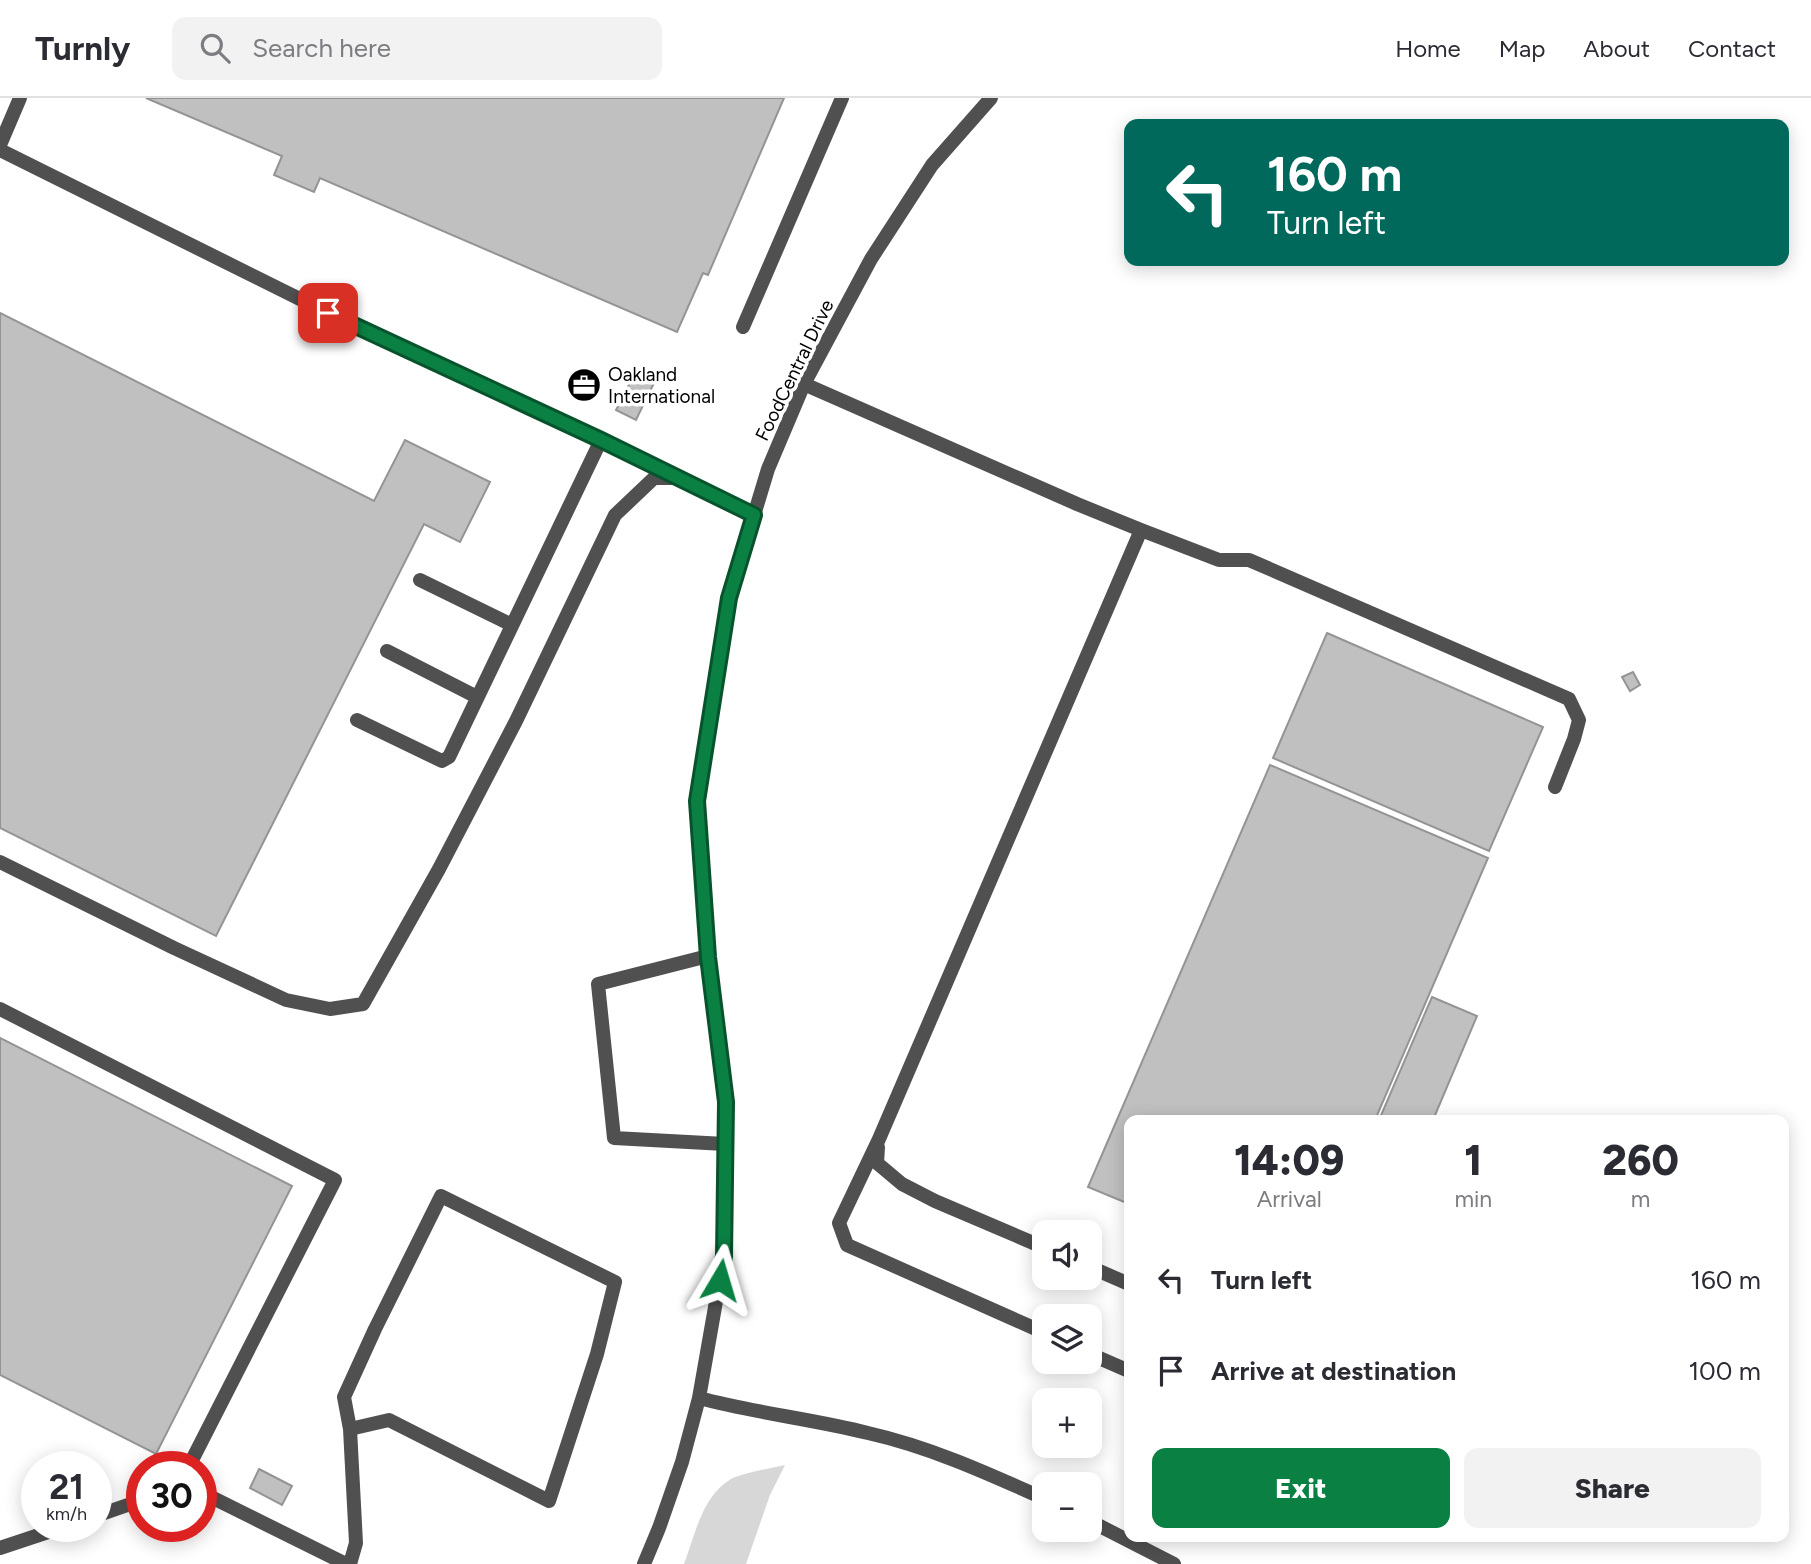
<!DOCTYPE html>
<html lang="en">
<head>
<meta charset="utf-8">
<style>
  body { margin:0; font-family:Figtree,sans-serif; background:#f2f2f3; color:#2b2b33; height:100vh; display:flex; flex-direction:column; font-size:26px; white-space:nowrap }
  * { box-sizing:border-box; margin:0 }
  p { font-size:23px; color:#7c7c81 }
  .icon { flex:none; width:38px; height:38px; fill:none; stroke:currentColor; stroke-width:2; stroke-linecap:round; stroke-linejoin:round }
  .map { position:relative; flex:1; overflow:hidden }
  .details { position:absolute; left:1124px; top:1017px; width:665px; height:427px; display:flex; flex-direction:column; background:#fff; border-radius:14px; box-shadow:0 4px 18px #0003 }
  .details>* { flex:none }
  .guide { position:absolute; left:1124px; top:21px; width:665px; height:147px; border-radius:14px; box-shadow:0 4px 18px #0003; background:#00695c; color:#fff; overflow:hidden }
  .fabs { position:absolute; left:1032px; top:1122px; display:grid; gap:14px }
  .fabs a { display:grid; place-items:center; width:70px; height:70px; border-radius:14px; background:#fff; box-shadow:0 4px 18px #0003; font-size:35px }
  .speed { position:absolute; left:21px; top:1353px; display:flex; gap:14px; font-size:35px; font-weight:700; text-align:center }
  .speed>* { display:grid; place-content:center; width:91px; height:91px; border-radius:50%; background:#fff; box-shadow:0 4px 18px #0003; line-height:1 }
  .speed small { font-size:18px; font-weight:400 }
  .speed .limit { border:10px solid #d22; background:#fff; color:#111 }
  .pin { position:absolute; display:grid; place-items:center; width:60px; height:60px; color:#fff; margin:-30px; border-radius:14px; box-shadow:0 4px 10px #0006 }
  .me { position:absolute; width:77px; margin:-38px; rotate:7deg; stroke-linejoin:round; filter:drop-shadow(0 0 5px #0008) }
  .turn { display:flex; align-items:center; gap:24px; height:147px; padding:0 28px; font-size:32px }
  .turn .icon { width:91px; height:91px; stroke-width:2.5 }
  .turn b { display:block; font-size:49px; line-height:60px }
  .eta { display:flex; justify-content:space-evenly; align-items:center; height:119px; text-align:center }
  .eta b { font-size:42px; font-weight:800; line-height:49px }
  .button { display:flex; gap:14px; margin-top:auto; padding:14px 28px }
  .button a { flex:1; height:80px; border-radius:14px; background:#0b8043; color:#fff; font-size:28px; font-weight:800; line-height:80px; text-align:center }
  .button a+a { background:#f2f2f3; color:#2b2b33 }
  ul { padding:0; list-style:none }
  li { display:flex; align-items:center; gap:21px; height:91px; padding:0 28px }
  li div { flex:1 }
  li b { display:block; font-size:26px }
  li em { font-style:normal }
  header { display:flex; align-items:center; gap:42px; box-sizing:border-box; height:98px; padding:0 35px; background:#fff; border-bottom:2px solid #e1e1e2 }
  header strong { font-size:33px }
  nav { display:flex; gap:38px; margin-inline-start:auto; font-size:24px }
  .search { width:490px; height:63px; background:#f2f2f3; display:flex; align-items:center; gap:18px; box-sizing:border-box; padding:0 24px; border-radius:14px; color:#7c7c81; font-size:26px }
  .map>svg:first-child { display:block }
</style>
</head>
<body>
<header>
<strong>Turnly</strong>
<div class="search"><svg class="icon" aria-label="search" viewBox="0 0 24 24"><circle cx="10" cy="10" r="6"/><path d="M15 15l6 6"/></svg>Search here</div>
<nav><a>Home</a><a>Map</a><a>About</a><a>Contact</a></nav>
</header>
<div class="map">
<svg width="1811" height="1466" viewBox="0 0 1811 1466">
  <rect width="100%" height="100%" fill="#fff"/>
  <!-- green -->
  <path fill="#d7d7d7" d="M785,1367L770,1397L746,1466H684C695,1437 702,1398 731,1381C741,1375 773,1370 785,1367Z"/>
  <!-- building -->
  <path fill="#c0c0c0" stroke="#949494" stroke-width="2" d="M146,0H784L708,177L703,175L677,234L320,80L314,94L274,77L282,58Z
    M0,215L374,403L405,342L490,384L460,444L424,426L216,838L0,730Z
    M637,271L656,281L636,322L616,312Z
    M1327,535L1543,629L1489,753L1273,660Z
    M1633,574L1640,587L1630,593L1622,579Z
    M1270,667L1488,760L1375,1022H1129V1106L1088,1089Z
    M1432,899L1477,918L1433,1022H1379Z
    M0,940L292,1088L156,1356L0,1277Z
    M259,1371L292,1388L282,1407L250,1390Z"/>
  <g fill="none" stroke-linecap="round" stroke-linejoin="round">
    <!-- lane -->
    <path stroke="#505050" stroke-width="14" d="M0,47L20,0
      M0,52L328,215L601,342L754,417
      M743,229L842,0
      M804,286L1077,406L1141,432L1219,462H1249L1569,601L1579,622L1574,641L1555,689
      M420,482L512,527
      M387,553L477,599
      M357,622L442,663L449,659L601,342
      M0,764L174,850L286,902L330,911L363,906L439,771L516,623L615,417L654,380H678
      M708,858L598,886L614,1040L725,1046
      M0,911L335,1082L189,1368
      M878,1049L877,1065L902,1086L935,1103L1045,1150
      M1090,1169L1129,1186
      M1045,1235L847,1147L839,1125L879,1041L1141,432
      M1090,1256L1129,1273
      M201,1394L346,1466
      M96,1418L142,1402
      M0,1450L66,1428
      M350,1466L356,1445L350,1331L344,1299L375,1231L441,1098L615,1184L597,1256L549,1403L389,1322L350,1331"/>
    <!-- street -->
    <path stroke="#505050" stroke-width="14" d="M699,1300C755,1315 812,1321 868,1335C930,1349 987,1375 1045,1401
      M1090,1423L1174,1466
      M644,1466L659,1430L682,1364L699,1300L724,1158L726,1004L708,858L697,703L729,500L768,371L804,286L871,161L932,67L991,0"/>
  </g>
  <g fill="none" stroke-linecap="round" stroke-linejoin="round">
    <!-- route casing -->
    <g stroke="#07532c" stroke-width="18">
      <path id="route" d="M328,215L601,342L754,417L729,500L697,703L708,859L726,1004L724,1158L720,1182"/>
    </g>
    <!-- route -->
    <use href="#route" stroke="#0b8043" stroke-width="12"/>
  </g>
  <!-- icons -->
  <defs>
    <g id="office-disc" transform="scale(1.75)"><circle r="9.5" fill="#000" stroke="#fff"/><path d="M-6-3h4V-5.5h4V-3h4V5H-6ZM-1-4.5V-3h2v-1.5ZM-6 0V1H6V0Z" fill="#fff"/></g>
  </defs>
  <g fill-rule="evenodd">
    <use href="#office-disc" x="584" y="287"/>
  </g>
  <g text-anchor="middle" stroke-width="7" stroke-linejoin="round" paint-order="stroke">
    <!-- street labels -->
    <g font-size="19" fill="#000" stroke="#fff">
      <text transform="translate(794 272) rotate(-64)" y="7">FoodCentral Drive</text>
    </g>
    <!-- poi labels -->
    <g font-size="19" fill="#000" stroke="#fff" text-anchor="start">
      <text x="608" y="283">Oakland<tspan x="608" dy="22">International</tspan></text>
    </g>
  </g>
</svg>
<div class="fabs">
<a><svg class="icon" aria-label="sound" viewBox="0 0 24 24"><path d="M4 9h4l5-4v14l-5-4H4zM17 9q2 3 0 6"/></svg></a>
<a><svg class="icon" aria-label="layers" viewBox="0 0 24 24"><path d="M12 4l9 5-9 5-9-5zM3 14l9 5 9-5"/></svg></a>
<a>+</a>
<a>−</a>
</div>
<div class="speed"><div>21<small>km/h</small></div><div class="limit">30</div></div>
<div class="pin" style="left:328px;top:215px;background:#d93025"><svg class="icon" aria-label="arrive" viewBox="0 0 24 24"><path d="M6 21V4h12l-3 4 3 4H6"/></svg></div>
<svg class="me" style="left:720px;top:1182px" viewBox="-20 -20 40 40"><path d="M0-17L14 15 0 8-14 15z" fill="#0b8043" stroke="#fff" stroke-width="4"/></svg>
<div class="guide">
<div class="turn"><svg class="icon" aria-label="left" viewBox="0 0 24 24"><path d="M17 20v-9H6M10 6l-5 5 5 5"/></svg><div><b>160 m</b>Turn left</div></div>
</div>
<section class="details">
<div class="eta">
<div><b>14:09</b><p>Arrival</p></div>
<div><b>1</b><p>min</p></div>
<div><b>260</b><p>m</p></div>
</div>
<ul>
<li><svg class="icon" aria-label="left" viewBox="0 0 24 24"><path d="M17 20v-9H6M10 6l-5 5 5 5"/></svg><div><b>Turn left</b></div><em>160 m</em></li>
<li><svg class="icon" aria-label="arrive" viewBox="0 0 24 24"><path d="M6 21V4h12l-3 4 3 4H6"/></svg><div><b>Arrive at destination</b></div><em>100 m</em></li>
</ul>
<div class="button"><a>Exit</a><a>Share</a></div>
</section>
</div>
</body>
</html>
